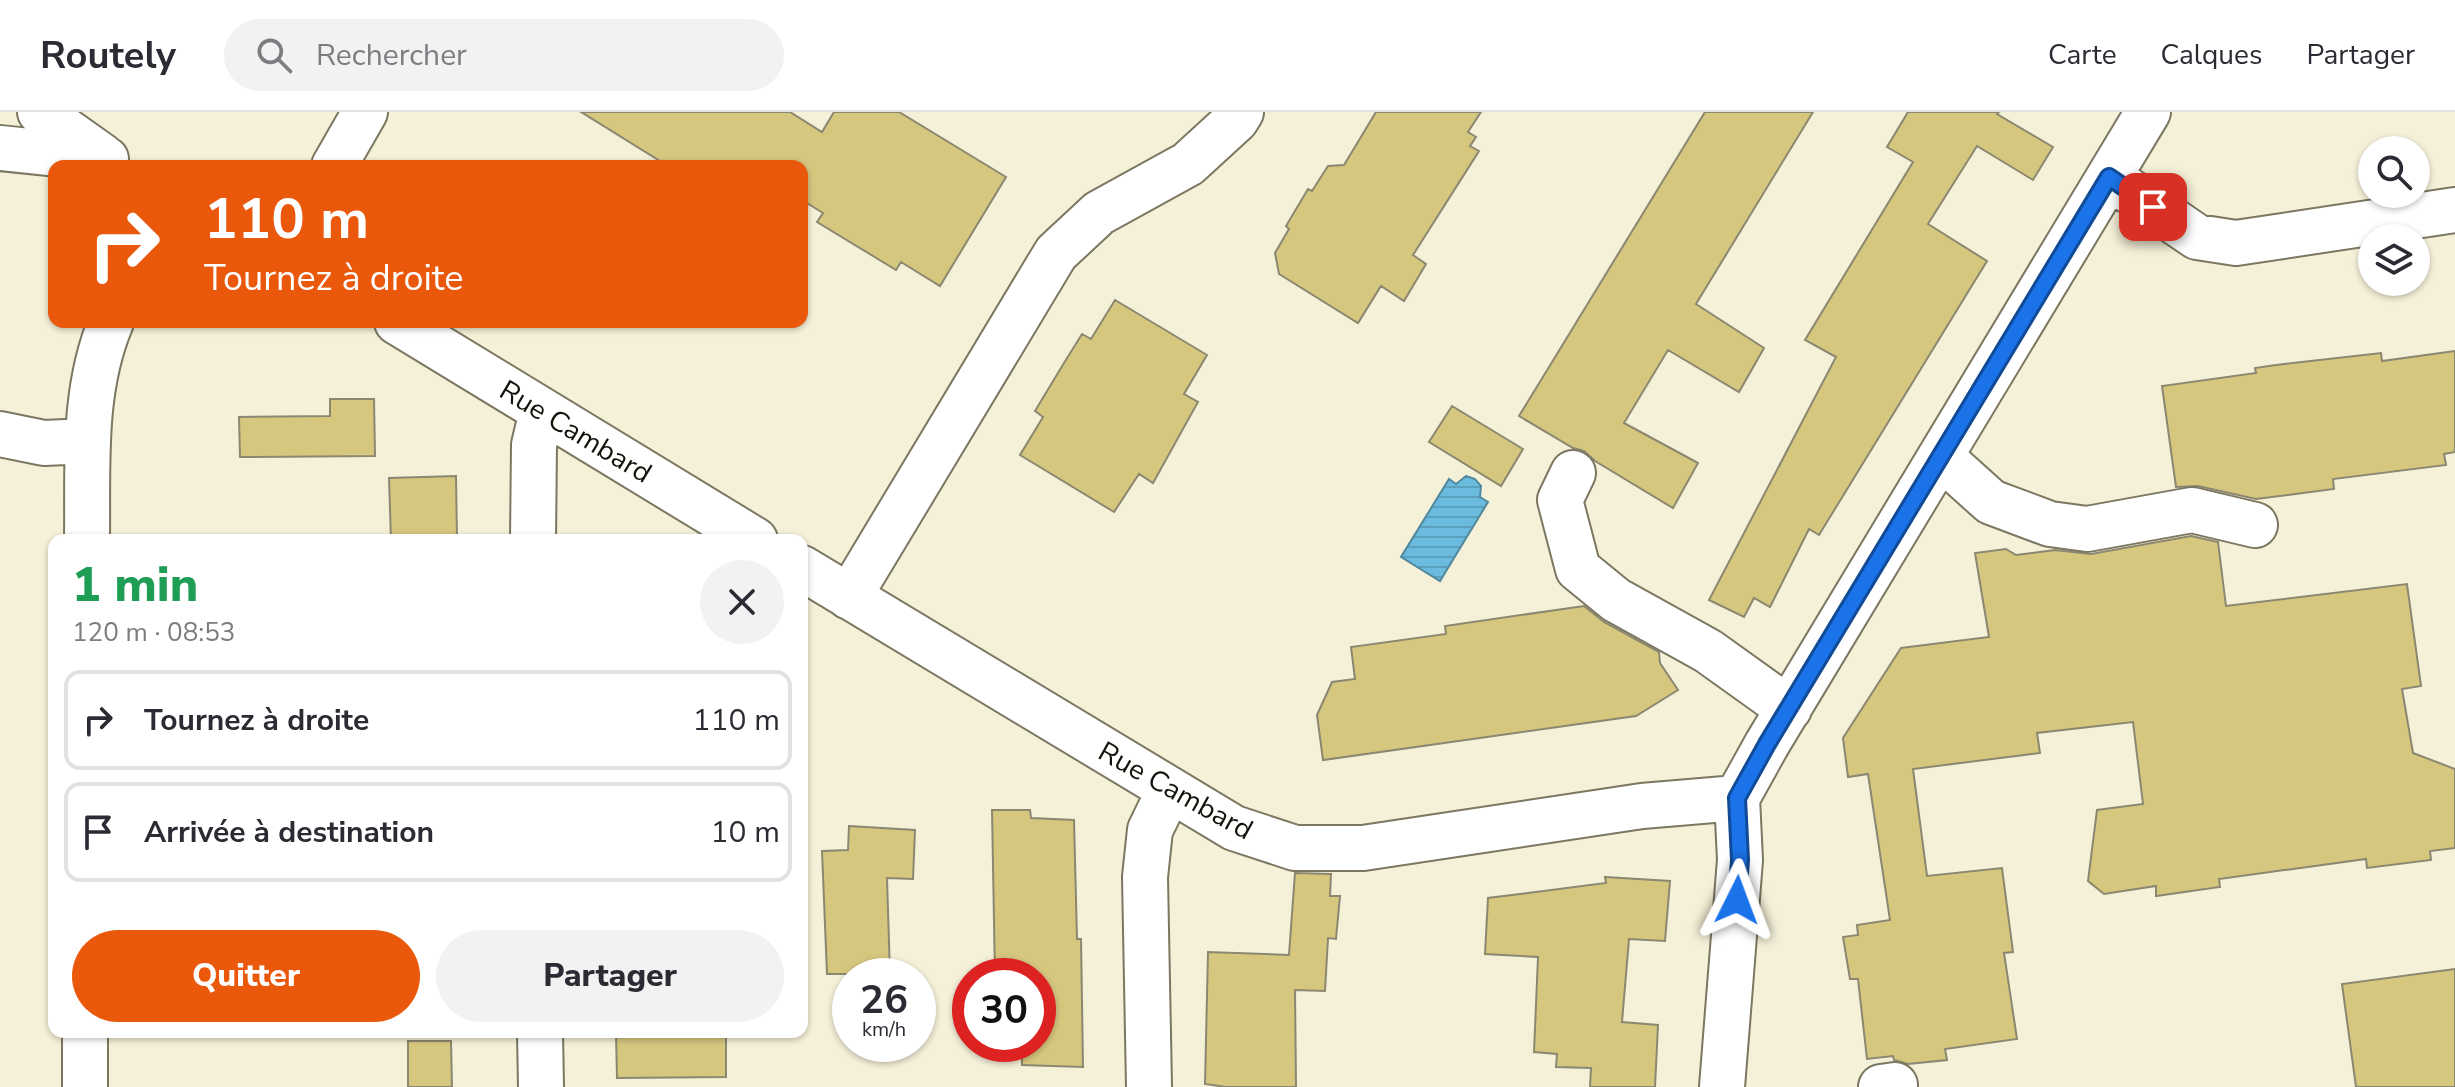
<!DOCTYPE html>
<html lang="fr">
<head>
<meta charset="utf-8">
<style>
  body { margin:0; font-family:"Nunito Sans",sans-serif; background:#f2f2f3; color:#2b2b33; height:100vh; display:flex; flex-direction:column; font-size:30px; white-space:nowrap }
  * { box-sizing:border-box; margin:0 }
  p { font-size:26px; color:#7c7c81 }
  .icon { flex:none; width:44px; height:44px; fill:none; stroke:currentColor; stroke-width:2; stroke-linecap:round; stroke-linejoin:round }
  .map { position:relative; flex:1; overflow:hidden }
  .drawer { position:absolute; left:48px; top:422px; width:760px; height:504px; display:flex; flex-direction:column; background:#fff; border-radius:16px; box-shadow:0 2px 6px #0004 }
  .drawer>* { flex:none }
  .guide { position:absolute; left:48px; top:48px; width:760px; height:168px; border-radius:16px; box-shadow:0 2px 6px #0004; background:#ea580c; color:#fff; overflow:hidden }
  .tools { position:absolute; left:2358px; top:24px; display:grid; gap:16px }
  .tools a { display:grid; place-items:center; width:72px; height:72px; border-radius:50%; background:#fff; box-shadow:0 2px 6px #0004; font-size:40px }
  .speed { position:absolute; left:832px; top:846px; display:flex; gap:16px; font-size:40px; font-weight:700; text-align:center }
  .speed>* { display:grid; place-content:center; width:104px; height:104px; border-radius:50%; background:#fff; box-shadow:0 2px 6px #0004; line-height:1 }
  .speed small { font-size:20px; font-weight:400 }
  .speed .limit { border:12px solid #d22; background:#fff; color:#111 }
  .pin { position:absolute; display:grid; place-items:center; width:68px; height:68px; color:#fff; margin:-34px; border-radius:16px; box-shadow:0 4px 12px #0006 }
  .me { position:absolute; width:88px; margin:-44px; rotate:3deg; stroke-linejoin:round; filter:drop-shadow(0 0 6px #0008) }
  .turn { display:flex; align-items:center; gap:28px; height:168px; padding:0 24px; font-size:36px }
  .turn .icon { width:104px; height:104px; stroke-width:2.5 }
  .turn b { display:block; font-size:56px; line-height:68px }
  .round { display:grid; place-items:center; flex:none; width:84px; height:84px; border-radius:42px; background:#f2f2f3 }
  .summary { display:flex; align-items:center; justify-content:space-between; height:136px; padding:0 24px }
  h1 { font-size:48px; font-weight:800; line-height:60px; color:#1e9e55 }
  .cta { display:flex; gap:16px; margin-top:auto; padding:16px 24px }
  .cta a { flex:1; height:92px; border-radius:48px; background:#ea580c; color:#fff; font-size:32px; font-weight:800; line-height:92px; text-align:center }
  .cta a+a { background:#f2f2f3; color:#2b2b33 }
  ul { padding:0; list-style:none }
  li { display:flex; align-items:center; gap:24px; height:100px; margin:0 16px 12px; padding:0 8px; border:4px solid #e1e1e2; border-radius:16px }
  li div { flex:1 }
  li b { display:block; font-size:30px }
  li em { font-style:normal }
  header { display:flex; align-items:center; gap:48px; box-sizing:border-box; height:112px; padding:0 40px; background:#fff; border-bottom:2px solid #e1e1e2 }
  header strong { font-size:38px }
  nav { display:flex; gap:44px; margin-inline-start:auto; font-size:28px }
  .search { width:560px; height:72px; background:#f2f2f3; display:flex; align-items:center; gap:20px; box-sizing:border-box; padding:0 28px; border-radius:44px; color:#7c7c81; font-size:30px }
  .map>svg:first-child { display:block }
</style>
</head>
<body>
<header>
<strong>Routely</strong>
<div class="search"><svg class="icon" aria-label="search" viewBox="0 0 24 24"><circle cx="10" cy="10" r="6"/><path d="M15 15l6 6"/></svg>Rechercher</div>
<nav><a>Carte</a><a>Calques</a><a>Partager</a></nav>
</header>
<div class="map">
<svg width="2455" height="975" viewBox="0 0 2455 975">
  <defs>
    <pattern id="water-rules" width="6" height="5" patternUnits="userSpaceOnUse" patternTransform="scale(2)"><rect width="6" height="5" fill="#6abbde"/><path d="M0 2.5h6" fill="none" stroke="#5ba0bd"/></pattern>
  </defs>
  <rect width="100%" height="100%" fill="#f5f0d8"/>
  <!-- water -->
  <path fill="url(#water-rules)" stroke="#50889e" stroke-width="2" d="M1466,364L1475,367L1481,374L1480,385L1488,390L1440,469L1401,445L1449,367L1456,372Z"/>
  <!-- building -->
  <path fill="#d6c77f" stroke="#8b8770" stroke-width="2" d="M581,0H790L822,20L834,0H899L1006,65L940,174L901,150L896,158L817,110L823,101L802,88V54H668Z
    M1376,0H1481L1468,20L1476,25L1470,34L1479,39L1413,143L1426,152L1404,189L1381,174L1358,211L1279,162L1275,141L1289,117L1286,114L1308,77L1312,79L1328,54L1344,53Z
    M1705,0H1813L1696,192L1764,236L1739,280L1668,238L1624,311L1698,351L1673,396L1595,349L1584,339L1573,336L1519,304Z
    M1908,0H1999L1997,2L2053,35L2033,68L1977,34L1928,112L1987,149L1819,423L1809,417L1770,495L1754,486L1744,505L1709,488L1836,245L1805,228L1913,50L1887,35Z
    M1115,188L1207,243L1184,282L1198,290L1153,371L1139,362L1114,400L1020,343L1043,305L1035,299L1064,251L1082,222L1091,227Z
    M2455,239V340L2444,342L2446,353L2333,367L2334,377L2256,387L2198,374L2176,375L2162,274L2256,261L2255,256L2276,253L2381,241L2382,249Z
    M330,287H374L375,344L240,345L239,305L330,304Z
    M1452,294L1523,337L1501,374L1429,330Z
    M456,364L457,428H391L389,366Z
    M2191,424L2218,430L2226,494L2407,472L2421,574L2402,577L2413,641L2455,657V736L2430,739L2431,748L2367,756L2366,747L2219,767L2220,775L2156,784V774L2104,782L2088,769L2097,698L2143,692L2133,610L2037,621L2040,641L1913,657L1927,764L2002,756L2013,840L2004,841L2017,927L1945,937L1947,948L1908,952L1894,948L1893,944L1867,947L1858,867H1850L1843,825L1858,823L1857,813L1890,808L1868,662L1848,665L1843,626L1901,536L1989,525L1975,441L2006,437L2016,443L2055,438L2091,442Z
    M1584,494L1604,510L1659,540L1660,551L1678,578L1636,604L1323,648L1317,603L1332,570L1355,567L1351,535L1446,522L1445,514Z
    M992,698H1030L1031,706L1074,708L1077,827H1081L1083,955L1022,953V932H1038V864H995Z
    M849,714L915,718L913,767L887,766L890,862H827L822,739L848,738Z
    M1295,761L1331,762L1330,784H1340L1336,827L1328,826L1325,879L1295,878L1296,975H1226L1205,972L1208,840L1289,843Z
    M1605,765L1670,769L1665,829L1629,827L1622,910L1658,913L1655,975H1590L1591,956L1556,955L1557,942L1534,940L1538,845L1485,842L1488,786L1606,771Z
    M2455,857V975H2356L2342,872Z
    M628,920H726V965L617,966L616,922Z
    M408,929H451L452,975H408Z"/>
  <g fill="none" stroke-linecap="round" stroke-linejoin="round">
    <!-- minor casing -->
    <g stroke="#7b7761" stroke-width="48">
      <path id="minor" d="M40,0L102,44
        M0,36L106,47
        M334,54L365,0
        M2109,65L2197,125L2236,131L2455,98
        M397,210L755,428
        M0,322L44,331L88,329
        M1941,345L1991,390L2050,412L2087,417L2192,398L2255,413
        M1573,361L1560,388L1578,457L1616,488L1708,539L1789,597
        M87,428C88,354 82,279 111,210
        M533,428L534,333L542,299
        M802,456L1234,716L1295,736H1363L1642,694L1737,686
        M849,485L1056,141L1099,101L1188,52L1236,8L1241,0
        M540,920L541,975
        M85,975V920
        M1149,975L1145,765L1150,718L1169,679
        M1722,975L1740,748L1737,686L1767,632L2148,0
        M1881,975L1895,973"/>
    </g>
    <!-- minor -->
    <use href="#minor" stroke="#fff" stroke-width="44"/>
  </g>
  <g fill="none" stroke-linecap="round" stroke-linejoin="round">
    <!-- route casing -->
    <g stroke="#114b97" stroke-width="20">
      <path id="route" d="M1737,788L1740,748L1737,686L1767,632L2109,65L2153,95"/>
    </g>
    <!-- route -->
    <use href="#route" stroke="#1a73e8" stroke-width="14"/>
  </g>
  <g text-anchor="middle" stroke-width="8" stroke-linejoin="round" paint-order="stroke">
    <!-- street labels -->
    <g font-size="28" fill="#14120a" stroke="#fff">
      <text transform="translate(576 319) rotate(31)" y="10">Rue Cambard</text>
      <text transform="translate(1176 678) rotate(29)" y="10">Rue Cambard</text>
    </g>
  </g>
</svg>
<div class="tools">
<a><svg class="icon" aria-label="search" viewBox="0 0 24 24"><circle cx="10" cy="10" r="6"/><path d="M15 15l6 6"/></svg></a>
<a><svg class="icon" aria-label="layers" viewBox="0 0 24 24"><path d="M12 4l9 5-9 5-9-5zM3 14l9 5 9-5"/></svg></a>
</div>
<div class="speed"><div>26<small>km/h</small></div><div class="limit">30</div></div>
<div class="pin" style="left:2153px;top:95px;background:#d93025"><svg class="icon" aria-label="arrive" viewBox="0 0 24 24"><path d="M6 21V4h12l-3 4 3 4H6"/></svg></div>
<svg class="me" style="left:1737px;top:788px" viewBox="-20 -20 40 40"><path d="M0-17L14 15 0 8-14 15z" fill="#1a73e8" stroke="#fff" stroke-width="4"/></svg>
<div class="guide">
<div class="turn"><svg class="icon" aria-label="right" viewBox="0 0 24 24"><path d="M7 20v-9h11M14 6l5 5-5 5"/></svg><div><b>110 m</b>Tournez à droite</div></div>
</div>
<section class="drawer">
<div class="summary"><div><h1>1 min</h1><p>120 m · 08:53</p></div><a class="round"><svg class="icon" aria-label="close" viewBox="0 0 24 24"><path d="M6 6l12 12M18 6L6 18"/></svg></a></div>
<ul>
<li><svg class="icon" aria-label="right" viewBox="0 0 24 24"><path d="M7 20v-9h11M14 6l5 5-5 5"/></svg><div><b>Tournez à droite</b></div><em>110 m</em></li>
<li><svg class="icon" aria-label="arrive" viewBox="0 0 24 24"><path d="M6 21V4h12l-3 4 3 4H6"/></svg><div><b>Arrivée à destination</b></div><em>10 m</em></li>
</ul>
<div class="cta"><a>Quitter</a><a>Partager</a></div>
</section>
</div>
</body>
</html>
